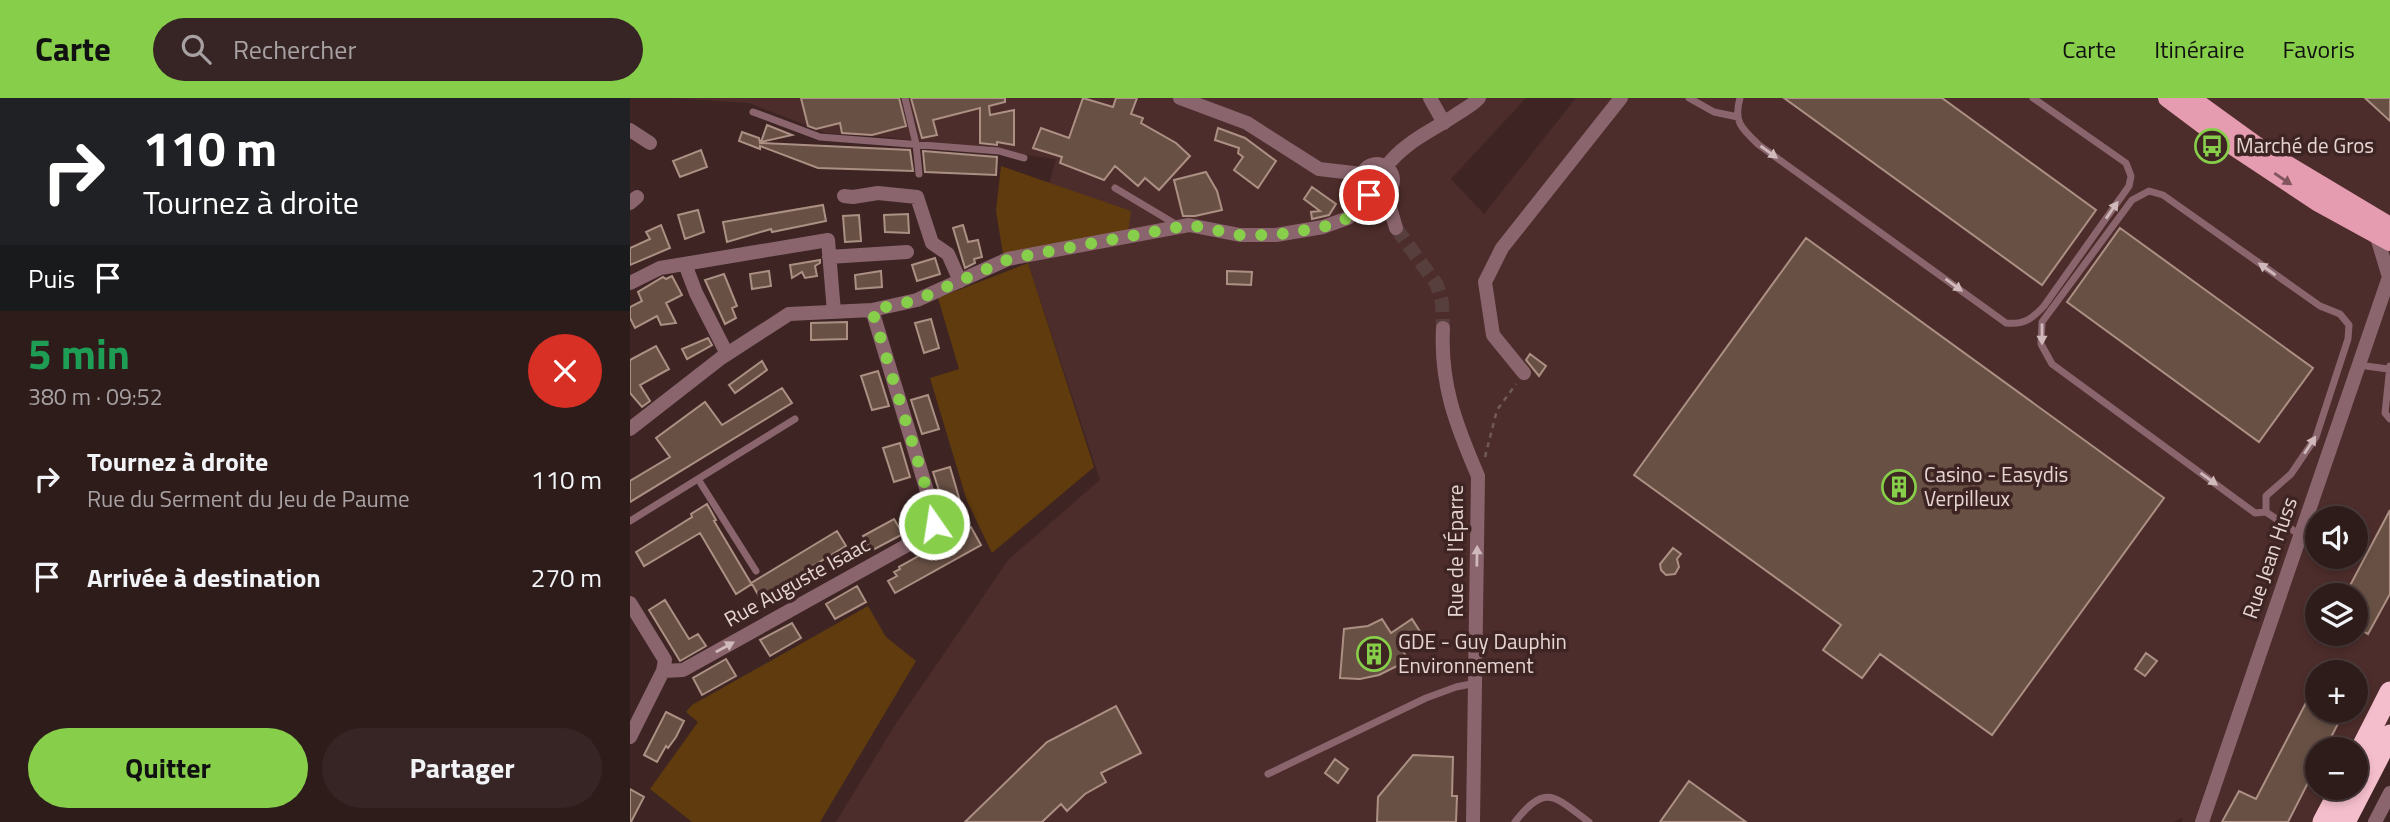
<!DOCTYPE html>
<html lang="fr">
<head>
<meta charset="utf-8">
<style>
  body { margin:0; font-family:"Titillium Web",sans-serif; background:#362524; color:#f1f3f6; height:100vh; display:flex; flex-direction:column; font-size:26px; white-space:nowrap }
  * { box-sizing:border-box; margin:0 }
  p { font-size:23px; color:#a7a1a3 }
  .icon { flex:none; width:38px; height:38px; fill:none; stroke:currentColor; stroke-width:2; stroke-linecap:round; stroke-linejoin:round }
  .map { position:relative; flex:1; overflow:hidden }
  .panel { display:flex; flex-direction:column; background:#2e1c1b; width:630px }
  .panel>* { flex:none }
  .banner { background:#202124; color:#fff; overflow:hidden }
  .fabs { position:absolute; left:1675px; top:408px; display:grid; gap:14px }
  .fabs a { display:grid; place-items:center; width:63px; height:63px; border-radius:50%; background:#2e1c1b; box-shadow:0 4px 10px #0003,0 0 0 2px #493a3a; font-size:35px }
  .pin { position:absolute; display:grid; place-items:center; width:60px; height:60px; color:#fff; margin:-30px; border:4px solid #fff; border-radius:50%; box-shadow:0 2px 7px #0007 }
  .me { position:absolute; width:77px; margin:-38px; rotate:347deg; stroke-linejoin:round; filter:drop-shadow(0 0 5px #0008) }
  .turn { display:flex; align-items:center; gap:24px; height:147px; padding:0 28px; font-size:32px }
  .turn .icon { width:91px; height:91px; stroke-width:2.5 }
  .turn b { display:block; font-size:49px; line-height:60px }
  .then { display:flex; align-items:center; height:66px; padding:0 28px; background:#0003; gap:14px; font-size:26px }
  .round { display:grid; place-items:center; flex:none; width:74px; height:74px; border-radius:37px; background:#362524 }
  .head { display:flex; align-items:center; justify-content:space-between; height:119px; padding:0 28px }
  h1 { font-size:42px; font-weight:700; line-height:52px; color:#1e9e55 }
  .button { display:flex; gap:14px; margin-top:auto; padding:14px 28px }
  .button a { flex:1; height:80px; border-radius:42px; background:#87cf4a; color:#111; font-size:28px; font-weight:700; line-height:80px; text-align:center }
  .button a+a { background:#362524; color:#f1f3f6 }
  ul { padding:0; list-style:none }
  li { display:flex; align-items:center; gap:21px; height:98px; padding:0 28px }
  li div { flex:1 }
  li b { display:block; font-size:26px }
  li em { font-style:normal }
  header { display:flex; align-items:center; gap:42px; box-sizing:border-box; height:98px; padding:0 35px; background:#87cf4a; color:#111 }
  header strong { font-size:33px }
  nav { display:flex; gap:38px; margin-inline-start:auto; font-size:24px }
  .search { width:490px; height:63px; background:#362524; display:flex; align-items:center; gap:18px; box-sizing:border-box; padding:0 24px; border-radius:38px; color:#a7a1a3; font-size:26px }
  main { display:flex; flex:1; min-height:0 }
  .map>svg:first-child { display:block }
</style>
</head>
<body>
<header>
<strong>Carte</strong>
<div class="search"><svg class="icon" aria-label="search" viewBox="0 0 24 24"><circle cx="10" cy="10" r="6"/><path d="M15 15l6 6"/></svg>Rechercher</div>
<nav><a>Carte</a><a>Itinéraire</a><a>Favoris</a></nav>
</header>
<main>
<section class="panel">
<div class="banner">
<div class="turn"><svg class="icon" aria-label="right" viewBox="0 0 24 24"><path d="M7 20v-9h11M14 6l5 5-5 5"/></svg><div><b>110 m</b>Tournez à droite</div></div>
<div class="then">Puis<svg class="icon" aria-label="arrive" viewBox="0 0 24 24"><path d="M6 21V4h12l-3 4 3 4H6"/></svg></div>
</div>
<div class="head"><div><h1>5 min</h1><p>380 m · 09:52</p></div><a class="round" style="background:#d93025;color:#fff"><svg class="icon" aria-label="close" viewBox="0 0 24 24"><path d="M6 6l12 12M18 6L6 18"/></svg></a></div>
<ul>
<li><svg class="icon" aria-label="right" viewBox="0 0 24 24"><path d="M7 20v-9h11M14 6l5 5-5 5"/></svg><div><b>Tournez à droite</b><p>Rue du Serment du Jeu de Paume</p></div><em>110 m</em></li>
<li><svg class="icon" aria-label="arrive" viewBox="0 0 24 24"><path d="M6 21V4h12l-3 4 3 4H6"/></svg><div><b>Arrivée à destination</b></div><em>270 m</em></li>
</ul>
<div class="button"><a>Quitter</a><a>Partager</a></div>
</section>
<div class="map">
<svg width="1760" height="724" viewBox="0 0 1760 724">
  <rect width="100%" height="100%" fill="#3e2524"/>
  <!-- built -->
  <path fill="#4d2d2b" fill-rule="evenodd" d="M42,0H896L821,81L854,116L946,0H1760V651L1724,724H1552L1553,720L1542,724H206L265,627L379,461L470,382L398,165L426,61L258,39L196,35L119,5ZM1687,420H1726V458H1687ZM1687,497H1726V536H1687ZM1687,574H1726V612H1687ZM1687,651H1726V690H1687Z"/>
  <!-- green -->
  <path fill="#5f3b0d" d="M371,68L501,113L498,134L373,156L366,113Z
    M398,165L464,369L362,455L337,403L300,280L329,271L308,200Z
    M238,508L256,539L286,563L190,724H62L20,691L68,624L56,614L62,607Z"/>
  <!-- building -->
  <path fill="#685044" stroke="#ac9084" stroke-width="2" d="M171,0H269L276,28L242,37L212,35L210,25L186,31L178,28Z
    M281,0H375V4L359,8L360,17L384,12V47L367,44V47L350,45V10L303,22L307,37L292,40Z
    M453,0L483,9L486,0H507L501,16L513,20L511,25L546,45L560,58L529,92L515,80L508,88L485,68L474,82L430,65L432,59L403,50L411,30L439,40Z
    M1154,0H1312L1466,112L1412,187Z
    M1735,0H1760V23Z
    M137,27L162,37L131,44Z
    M588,30L615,40L646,63L628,90L604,72L613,59L608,55L609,50L585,42Z
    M112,34L129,40L130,45L280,52L283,73L188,70L130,48V51L109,43Z
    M71,52L77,69L50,79L43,63Z
    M293,53L367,59L366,77L295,74Z
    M576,74L587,93L592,112L565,118H553L544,82Z
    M682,89L706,106L699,117L682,121L681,114L690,113L674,101Z
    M193,107L196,123L142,134L141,131L97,144L93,124Z
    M68,112L74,134L55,141L48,117Z
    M278,116L279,135L255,134L254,117Z
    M229,117L231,143L215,144L213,118Z
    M31,127L40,150L0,167V150L20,141L16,134Z
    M333,127L338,144L348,142L352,159L344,161L345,165L335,170L323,130Z
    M1490,130L1683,270L1629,344L1437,204Z
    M1176,140L1534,400L1362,637L1250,556L1232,580L1193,552L1211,527L1004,377Z
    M305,160L310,176L287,183L282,167Z
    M190,162V165L185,168L187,178L175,180L172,174L162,180L160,167Z
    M139,173L141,188L122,191L120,176Z
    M251,173L252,189L226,191L225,177Z
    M597,173L622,174L621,187L597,186Z
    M94,176L107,208L102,210L106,220L95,226L75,182Z
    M42,178L52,197L36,205L46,225L31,227L27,218L5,230L0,220V209L12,203L8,194L33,179L36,181Z
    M301,221L309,250L294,255L285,225Z
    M217,224V241L181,242V225Z
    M78,240L82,247L57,261L52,251Z
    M26,248L39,271L10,287L20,303L12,309L0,295V262Z
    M900,256L916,268L909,278L896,262Z
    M132,263L137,272L105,295L99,287Z
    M248,273L259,308L242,312L231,278Z
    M152,290L162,305L0,404V383L40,359L26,340L75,304L92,327Z
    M298,297L309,331L292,336L281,302Z
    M270,345L280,379L264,384L253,350Z
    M320,369L330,403L314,408L303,374Z
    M77,406L86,422L84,423L121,485L207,433L216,448L130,500L122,486L106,496L70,435L14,468L6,454L62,419L61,416Z
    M1760,412V496L1738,536L1726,529V497H1715Z
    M264,421L273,436L241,453L233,438Z
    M341,429L351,447L265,495L258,483L267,478L264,474L270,471L269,469L310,446L309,443L331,431L332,434Z
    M1043,450L1051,456L1047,461L1049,469L1045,476L1036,477L1031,472L1030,466Z
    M227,488L236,504L205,521L196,506Z
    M35,502L59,541L68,536L76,548L50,563L19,512Z
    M752,521L761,535L782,521L791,535L770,549L779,562L749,577L730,581L710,580L714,531L738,528Z
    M162,525L171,540L140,558L130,542Z
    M1516,555L1527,563L1515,578L1505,571Z
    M96,561L106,578L72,597L63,580Z
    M1680,597L1687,600V612H1715L1695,651H1687V667L1658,724H1592L1609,693L1626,701Z
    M486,608L511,655L471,675L476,684L455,696L437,713L431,706L412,724H335L417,644Z
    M36,614L54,623L46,639L38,650L36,648L27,664L14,657Z
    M783,657L823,659L822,698H827L826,724H747L748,699Z
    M705,661L718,671L708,685L695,675Z
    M1059,683L1116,724H1030Z
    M0,691L14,699L1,724H0Z"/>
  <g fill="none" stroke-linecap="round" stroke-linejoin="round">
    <!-- minor-tunnel -->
    <path stroke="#573f3e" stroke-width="14" stroke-dasharray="14 7" stroke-linecap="butt" d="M766,130L807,187L812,204L813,230"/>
    <!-- path -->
    <path stroke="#715b59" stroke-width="2.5" stroke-dasharray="5 5" stroke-linecap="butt" d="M855,359L867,312L886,286"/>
    <!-- service -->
    <path stroke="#8a656e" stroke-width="7" d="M275,0L286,46L289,76
      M1059,0L1084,14L1108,19
      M1110,0C1103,24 1112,31 1129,47L1376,225C1394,227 1402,221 1414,208L1499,88L1501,78L1496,65L1403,0
      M123,14L190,39L369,53L394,60
      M485,90L547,127
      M1728,267L1758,271
      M1760,268L1755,315L1760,321
      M68,381L126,473
      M1636,414L1625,415L1422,266L1411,246L1412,224L1502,102L1519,93L1533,97L1690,208L1710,216L1719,227L1718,241L1686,339L1661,376L1636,398V414L1670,437
      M0,423L165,321
      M638,676L796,600L826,589L846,585
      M885,724C916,684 925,699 959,724"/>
    <!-- minor -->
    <path stroke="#8a656e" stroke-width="14" d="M550,0L617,25L689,71L732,76
      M800,0L814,25
      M0,32L20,45
      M731 82a16 16 0 1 1 32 0a16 16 0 1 1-32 0Z
      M756,69C774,44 802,33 827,16C834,11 843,7 849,0
      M756,96L766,130
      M214,98L223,99L248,95L287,99L302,145L318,156L330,183
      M0,105L7,99
      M199,159L277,154
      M55,166L66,195L97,256
      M0,185L30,170L198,142L204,214
      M813,230C810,286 826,327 848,378L843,724
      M894,275L863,237L855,184L872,150L991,0
      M0,331L91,260L159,216L242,212L287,202L378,161L559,127L610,137H646L693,129L718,120L733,107L739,97
      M0,505L35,562L33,573L0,639
      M33,573L53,572L299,435L304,426V416L242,212
      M1572,724L1759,179L1746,136
      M1745,724L1760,695"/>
    <!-- primary -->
    <path stroke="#e69cb0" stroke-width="18" d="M1537,0L1589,39L1687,104L1760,144
      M1561,0L1633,52L1760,128"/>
    <!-- motorway -->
    <path stroke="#f5becc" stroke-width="21" d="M1726,661L1760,594
      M1693,724L1711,690
      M1715,724L1760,637"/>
  </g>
  <!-- one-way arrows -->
  <defs><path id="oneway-solid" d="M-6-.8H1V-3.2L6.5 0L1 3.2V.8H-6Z" transform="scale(1.75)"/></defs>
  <g fill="#cfb9ba">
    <use href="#oneway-solid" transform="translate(1139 54) rotate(36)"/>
    <use href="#oneway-solid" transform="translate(1482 112) rotate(-55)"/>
    <use href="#oneway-solid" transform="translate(1637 171) rotate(-145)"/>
    <use href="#oneway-solid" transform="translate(1324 187) rotate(36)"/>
    <use href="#oneway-solid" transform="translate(1412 236) rotate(90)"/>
    <use href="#oneway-solid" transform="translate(1680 347) rotate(-57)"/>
    <use href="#oneway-solid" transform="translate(1579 381) rotate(36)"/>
    <use href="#oneway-solid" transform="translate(847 458) rotate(-89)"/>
    <use href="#oneway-solid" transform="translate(95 549) rotate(-29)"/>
  </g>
  <use fill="#81555c" href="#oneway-solid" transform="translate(1653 81) rotate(34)"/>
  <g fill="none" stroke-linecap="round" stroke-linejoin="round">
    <!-- route -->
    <path stroke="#87cf4a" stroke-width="12" stroke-dasharray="0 21.6" d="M304,426V416L242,212L287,202L379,161L559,127L610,137H646L693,129L718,120L733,107L739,97"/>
  </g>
  <!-- icons -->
  <defs>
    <g id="bus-ring" transform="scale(1.75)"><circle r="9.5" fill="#3e2524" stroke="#87cf4a" stroke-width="1.5"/><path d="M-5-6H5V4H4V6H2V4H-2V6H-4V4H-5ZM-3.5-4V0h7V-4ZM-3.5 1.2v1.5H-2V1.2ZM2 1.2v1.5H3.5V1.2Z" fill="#87cf4a"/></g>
    <g id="building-ring" transform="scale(1.75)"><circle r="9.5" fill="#3e2524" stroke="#87cf4a" stroke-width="1.5"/><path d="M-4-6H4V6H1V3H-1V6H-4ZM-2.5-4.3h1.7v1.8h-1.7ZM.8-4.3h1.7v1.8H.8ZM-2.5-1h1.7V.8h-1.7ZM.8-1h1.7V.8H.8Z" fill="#87cf4a"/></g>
  </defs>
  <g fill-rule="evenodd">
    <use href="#bus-ring" x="1582" y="48"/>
    <use href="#building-ring" x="1269" y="389"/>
    <use href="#building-ring" x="744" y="556"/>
  </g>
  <g text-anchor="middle" stroke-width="7" stroke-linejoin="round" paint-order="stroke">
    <!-- poi labels -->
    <g font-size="21" fill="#e6d5d3" stroke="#3e2524" text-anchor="start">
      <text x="1606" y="55">Marché de Gros</text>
      <text x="1294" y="384">Casino - Easydis<tspan x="1294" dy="24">Verpilleux</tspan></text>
      <text x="768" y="551">GDE - Guy Dauphin<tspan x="768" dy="24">Environnement</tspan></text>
    </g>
    <!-- street labels -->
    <g font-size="21" fill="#e6d5d3" stroke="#3e2524">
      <text transform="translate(826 453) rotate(-90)" y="7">Rue de l'Éparre</text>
      <text transform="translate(1640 460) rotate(-71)" y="7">Rue Jean Huss</text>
      <text transform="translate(167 484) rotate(-29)" y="7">Rue Auguste Isaac</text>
    </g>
  </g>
</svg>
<div class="fabs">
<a><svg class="icon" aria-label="sound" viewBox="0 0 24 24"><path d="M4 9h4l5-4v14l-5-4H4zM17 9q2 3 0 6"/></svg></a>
<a><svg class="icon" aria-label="layers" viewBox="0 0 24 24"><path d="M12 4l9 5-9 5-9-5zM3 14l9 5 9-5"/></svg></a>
<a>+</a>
<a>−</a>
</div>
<div class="pin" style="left:739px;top:97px;background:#d93025"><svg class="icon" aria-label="arrive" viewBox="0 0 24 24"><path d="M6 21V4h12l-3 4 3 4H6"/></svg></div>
<svg class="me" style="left:304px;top:426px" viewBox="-20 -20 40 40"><circle r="17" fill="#87cf4a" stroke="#fff" stroke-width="3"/><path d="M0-11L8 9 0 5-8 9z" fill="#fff"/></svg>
</div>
</main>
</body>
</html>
